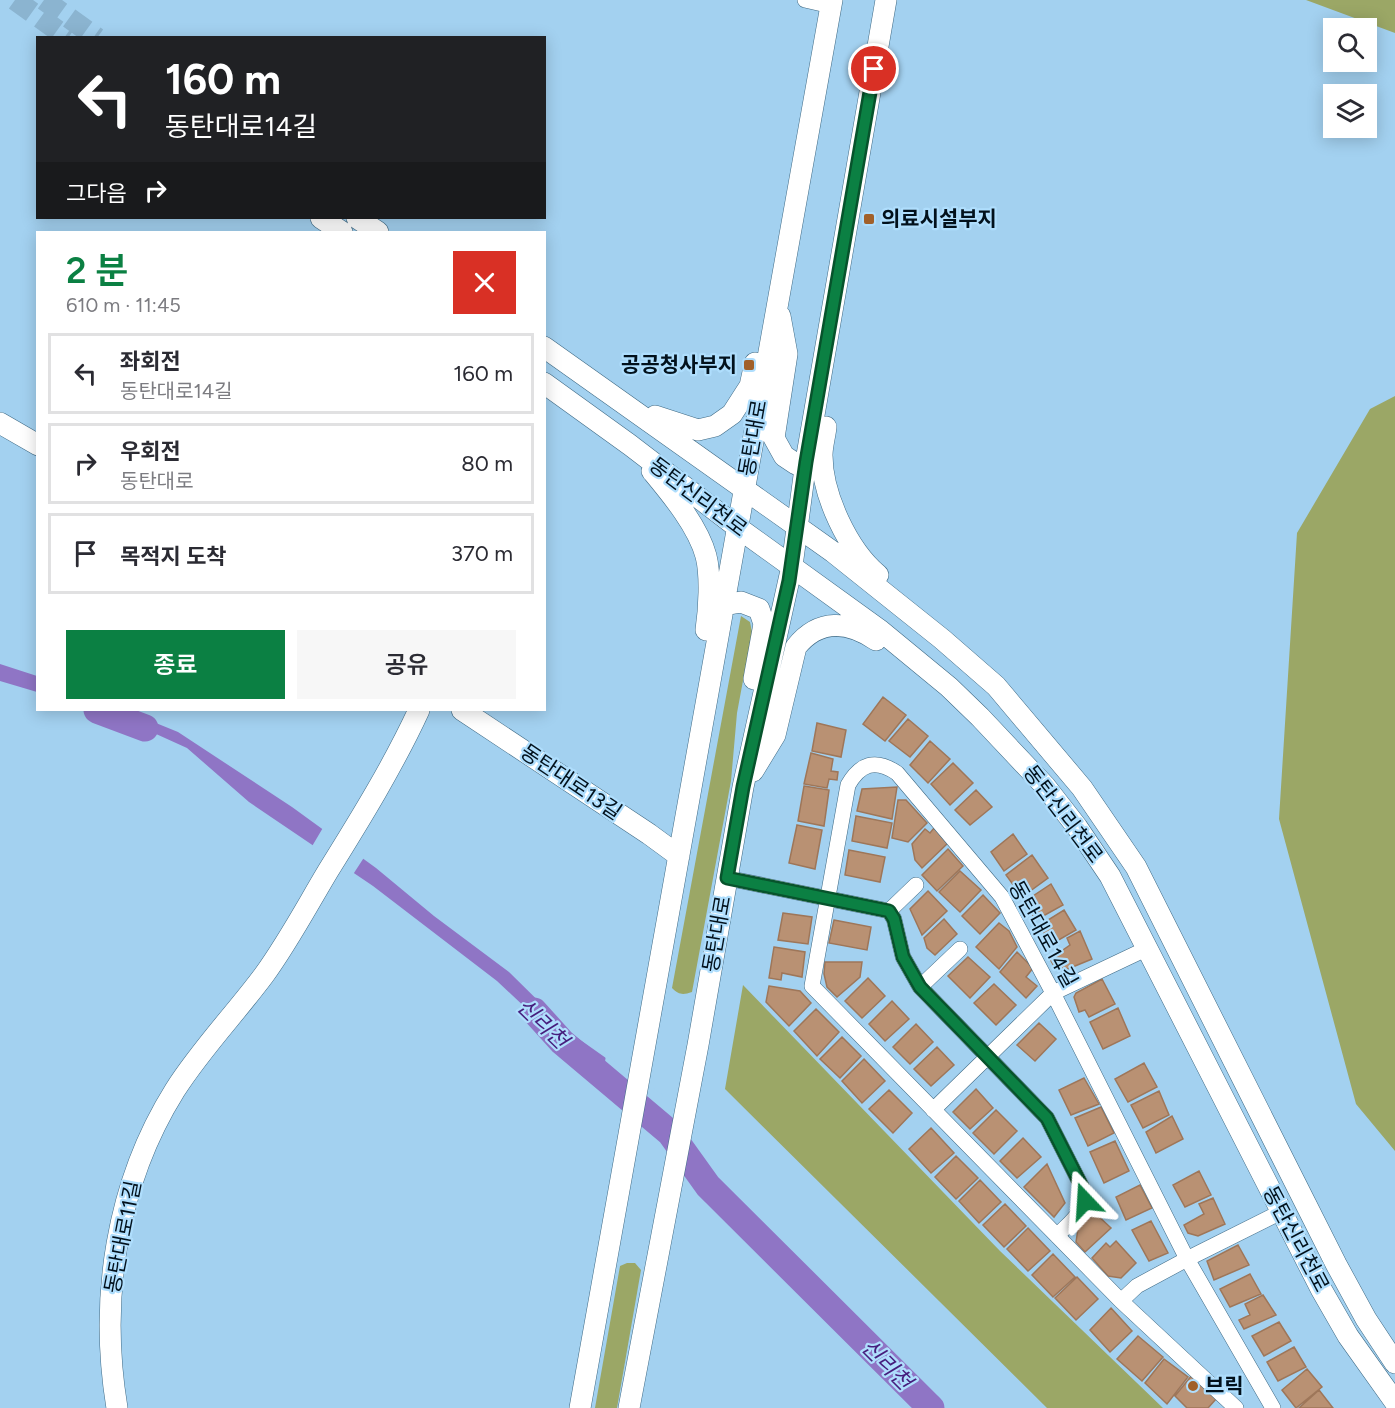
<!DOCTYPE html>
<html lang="ko">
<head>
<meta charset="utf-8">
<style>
  body { margin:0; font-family:Figtree,"Noto Sans KR",sans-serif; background:#f7f7f7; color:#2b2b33; height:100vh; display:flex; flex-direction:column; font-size:22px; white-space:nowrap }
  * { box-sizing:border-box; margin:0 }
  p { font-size:20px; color:#7c7c81 }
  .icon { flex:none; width:33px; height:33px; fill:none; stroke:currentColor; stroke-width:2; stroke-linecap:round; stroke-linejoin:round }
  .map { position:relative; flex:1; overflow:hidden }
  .side { position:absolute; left:36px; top:231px; width:510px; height:480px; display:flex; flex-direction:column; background:#fff; border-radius:0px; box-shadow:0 3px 15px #0003 }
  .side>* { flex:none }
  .top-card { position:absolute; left:36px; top:36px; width:510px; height:183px; border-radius:0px; box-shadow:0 3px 15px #0003; background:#202124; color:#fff; overflow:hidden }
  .tools { position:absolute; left:1323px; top:18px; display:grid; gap:12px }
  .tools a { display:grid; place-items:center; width:54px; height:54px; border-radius:0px; background:#fff; box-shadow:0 3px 15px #0003; font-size:30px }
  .pin { position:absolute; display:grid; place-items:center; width:51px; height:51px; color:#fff; margin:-26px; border:3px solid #fff; border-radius:50%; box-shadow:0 2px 6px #0007 }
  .me { position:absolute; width:66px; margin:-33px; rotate:340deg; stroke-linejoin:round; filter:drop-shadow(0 0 4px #0008) }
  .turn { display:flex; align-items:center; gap:21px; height:126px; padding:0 30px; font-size:27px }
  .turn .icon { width:78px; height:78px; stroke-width:2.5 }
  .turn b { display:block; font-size:42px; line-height:51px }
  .then { display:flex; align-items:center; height:57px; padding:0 30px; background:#0003; gap:12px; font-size:22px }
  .round { display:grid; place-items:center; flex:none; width:63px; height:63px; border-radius:0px; background:#f7f7f7 }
  .overview { display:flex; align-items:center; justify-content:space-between; height:102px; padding:0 30px }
  h1 { font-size:36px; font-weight:600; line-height:45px; color:#0b8043 }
  .primary-button { display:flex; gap:12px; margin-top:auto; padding:12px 30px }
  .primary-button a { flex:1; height:69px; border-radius:0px; background:#0b8043; color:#fff; font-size:24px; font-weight:600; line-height:69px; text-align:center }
  .primary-button a+a { background:#f7f7f7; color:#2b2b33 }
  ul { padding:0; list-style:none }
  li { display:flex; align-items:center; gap:18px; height:81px; margin:0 12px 9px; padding:0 18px; border:3px solid #e1e1e2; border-radius:0px }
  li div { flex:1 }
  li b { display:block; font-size:22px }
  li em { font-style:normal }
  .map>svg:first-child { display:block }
</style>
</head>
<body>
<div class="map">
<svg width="1395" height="1408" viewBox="0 0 1395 1408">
  <rect width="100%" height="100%" fill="#a3d1f0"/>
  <!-- green -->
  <path fill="#9ba766" d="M1306,0H1395V33Z
    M1395,396V1151L1356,1104L1279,819L1297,533L1370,409Z
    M741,616L750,622L752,632L737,713L731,781L692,992C683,995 679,995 672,988Z
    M743,985L1000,1251L1163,1408H1047L725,1089Z
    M627,1263H635L641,1270L617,1408H595L620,1266Z"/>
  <!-- water -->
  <path fill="#8f75c5" d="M0,664L37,676V692L0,681Z
    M97,710H124L178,732L292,807L376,868L434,916L509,972L572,1034L661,1097L656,1110L562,1042L497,981L373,886L249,802L187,748L123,719Z"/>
  <!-- pier -->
  <path fill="#a3d1f0" d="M324,826L365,856L352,876L311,848Z
    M606,1055L663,1095L659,1112L655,1113L603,1075Z"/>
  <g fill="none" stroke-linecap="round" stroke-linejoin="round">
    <!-- river -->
    <path stroke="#8f75c5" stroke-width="27" d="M97,710L145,728
      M534,1011L562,1042L670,1133L708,1186L931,1408"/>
  </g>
  <!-- building -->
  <path fill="#b99173" stroke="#9e7659" stroke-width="1.5" d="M883,697L906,715L885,741L863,724Z
    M908,719L928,736L910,757L889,741Z
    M817,723L846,730L841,757L812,751Z
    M930,741L950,759L928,783L910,765Z
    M811,753L833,759L831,771L838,772L837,780L829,779L827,788L804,784Z
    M953,763L973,783L950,805L931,784Z
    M804,786L829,790L824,826L798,821Z
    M897,787L892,819L857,811L862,789Z
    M976,790L992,807L970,825L955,810Z
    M898,800H906L927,823L908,842L892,838Z
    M856,816L892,823L887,848L852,841Z
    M797,825L822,830L815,869L789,863Z
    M934,828L949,842L922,868L915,860L912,844L925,829L930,833Z
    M1013,834L1027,854L1004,871L991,852Z
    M948,849L963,866L937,891L922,875Z
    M849,850L885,857L880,882L845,875Z
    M1032,855L1048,878L1022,897L1006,875Z
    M960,871L981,890L960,912L939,892Z
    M1051,884L1063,905L1036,920L1024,902Z
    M928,891L947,911L922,935L910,909Z
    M983,895L1000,913L980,934L962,916Z
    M1064,910L1076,930L1050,945L1040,925Z
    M783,913L812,917L808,944L778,940Z
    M944,919L957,934L935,955L927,948L924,938Z
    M834,920L871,927L867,950L829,943Z
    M999,923L1009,931L1017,947L999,969L976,947Z
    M1080,931L1092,959L1063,971L1055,968L1050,959L1070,945L1067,938Z
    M774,947L805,952L802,977L782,973L781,980L769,978Z
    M1017,952L1033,968L1026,977L1037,986L1026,998L1000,972Z
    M968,957L990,977L970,998L948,976Z
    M825,962H862L860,977L837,997L827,987L824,974Z
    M868,978L885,996L862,1018L845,1001Z
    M1102,979L1115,1004L1089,1017L1085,1010L1079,1012L1074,997L1076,993Z
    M994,984L1016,1005L996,1025L974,1003Z
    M769,986L800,991L811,1003L789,1026L766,1002Z
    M892,1001L909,1019L885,1041L869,1024Z
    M1118,1008L1130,1036L1103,1049L1090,1022Z
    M816,1009L839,1032L817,1056L794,1031Z
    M1039,1023L1056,1039L1035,1061L1017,1045Z
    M916,1024L933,1042L910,1064L893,1047Z
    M842,1037L861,1056L840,1078L820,1059Z
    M937,1047L954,1065L931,1086L914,1069Z
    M864,1059L885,1081L862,1103L842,1081Z
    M1144,1063L1157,1087L1128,1102L1115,1079Z
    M1084,1078L1099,1104L1071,1115L1059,1090Z
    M976,1089L993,1108L970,1129L953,1112Z
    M889,1090L912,1113L893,1133L869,1109Z
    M1159,1091L1169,1115L1143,1128L1131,1105Z
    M1101,1107L1114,1133L1088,1146L1075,1118Z
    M996,1110L1017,1131L994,1154L973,1133Z
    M1172,1116L1183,1139L1156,1153L1146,1132Z
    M931,1128L954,1153L931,1173L909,1149Z
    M1023,1138L1041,1157L1017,1178L1000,1161Z
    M1115,1141L1129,1171L1104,1183L1090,1152Z
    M956,1156L978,1178L956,1199L935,1177Z
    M1047,1164L1065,1203L1054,1217L1024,1187Z
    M1199,1171L1211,1195L1185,1207L1173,1185Z
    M980,1180L1001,1202L979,1223L959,1201Z
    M1140,1185L1152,1208L1126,1220L1116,1197Z
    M1213,1198L1225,1224L1198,1236L1188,1233L1184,1225L1204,1214L1199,1204Z
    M1005,1204L1026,1226L1004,1247L983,1225Z
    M1095,1213L1111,1228L1085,1252L1076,1242L1078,1229Z
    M1151,1221L1168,1253L1149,1261L1132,1230Z
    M1028,1228L1050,1251L1028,1271L1007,1249Z
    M1116,1241L1136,1263L1121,1278L1108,1276L1092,1258L1106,1243L1110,1247Z
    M1238,1245L1249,1265L1214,1280L1207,1261Z
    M1053,1254L1075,1277L1053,1297L1032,1275Z
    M1250,1274L1261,1294L1230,1307L1220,1289Z
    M1077,1277L1098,1299L1076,1320L1055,1298Z
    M1263,1295L1276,1315L1244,1329L1239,1320L1250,1315L1245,1304Z
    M1111,1308L1132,1331L1110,1352L1090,1330Z
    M1279,1322L1291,1341L1264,1356L1252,1336Z
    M1138,1336L1163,1357L1142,1381L1117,1359Z
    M1294,1347L1306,1367L1278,1381L1267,1362Z
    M1164,1359L1188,1377L1167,1404L1145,1383Z
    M1307,1369L1322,1387L1296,1408L1282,1390Z
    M1192,1375L1216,1399L1208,1408H1187L1175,1396Z
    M1319,1390L1333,1408H1299Z"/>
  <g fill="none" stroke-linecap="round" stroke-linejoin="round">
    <!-- secondary-tunnel -->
    <path stroke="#8bb4d0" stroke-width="21" stroke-dasharray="21 10" stroke-linecap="butt" d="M15,0L68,38
      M44,0L97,38"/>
    <!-- street casing -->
    <g stroke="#3f6a85" stroke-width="16">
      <path id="street" d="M805,0L831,6
        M727,878L889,911L894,919L903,957L920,987L1047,1118L1084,1191C1086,1212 1071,1221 1057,1236
        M889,911L916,885
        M920,987L960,949
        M933,1110L1053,993L1148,948
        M1121,1301L1137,1286L1187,1259L1281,1212
        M1236,1408L1121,1301L812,986L848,785C860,764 875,758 897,773L1002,897L1053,993L1187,1259L1273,1408"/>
    </g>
    <!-- secondary casing -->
    <g stroke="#3f6a85" stroke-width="22">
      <path id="secondary" d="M321,218L342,232
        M357,218L378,232
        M780,316L787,354L774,438L784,456L796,464L806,461
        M544,347L833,552L942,639L996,686L1082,788L1136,867L1336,1264L1366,1319L1395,1363
        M544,383L630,445L737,527L881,631L949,687L980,717L1045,786L1077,827L1110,876L1321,1289L1348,1336L1395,1402
        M655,416L698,430L715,426L732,414L750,386L755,363
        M0,423L38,445
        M826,427C825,436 822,446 822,455C822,495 848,550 878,575
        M652,471C671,494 698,526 706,556C711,576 709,609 706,630
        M724,605L741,602L759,609L764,624L754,679
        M462,710L649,834L679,856
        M753,771L775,735L796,647C819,618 848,621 876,640
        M117,1408C99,1299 116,1184 175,1090C201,1049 235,1014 264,975C288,942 307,906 328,871C361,818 393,766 419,710
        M580,1408L832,0
        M629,1408L698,1045L743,787L792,566L806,461L886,0"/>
    </g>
    <!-- street -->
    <use href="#street" stroke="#fff" stroke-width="15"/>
    <!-- secondary -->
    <use href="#secondary" stroke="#fff" stroke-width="21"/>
  </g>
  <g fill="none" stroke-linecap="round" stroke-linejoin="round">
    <!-- route casing -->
    <g stroke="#07532c" stroke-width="15">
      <path id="route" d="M874,69L806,462L789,581L743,787L727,878L889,911L894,919L903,957L920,987L1047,1118L1084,1191L1085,1201"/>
    </g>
    <!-- route -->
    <use href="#route" stroke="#0b8043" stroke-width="10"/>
  </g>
  <!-- markers -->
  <g fill="#a1602a" stroke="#afdefd" stroke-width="2">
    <rect x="863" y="213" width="12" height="12" rx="3"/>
    <rect x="743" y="359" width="12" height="12" rx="3"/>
    <circle cx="1193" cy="1386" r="6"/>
  </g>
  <g text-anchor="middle" stroke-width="4.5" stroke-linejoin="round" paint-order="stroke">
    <!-- poi labels -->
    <g font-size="21" font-weight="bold" fill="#02111c" stroke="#afdefd" text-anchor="start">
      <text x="881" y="226">의료시설부지</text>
      <text x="737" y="372" text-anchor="end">공공청사부지</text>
      <text x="1205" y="1393">브릭</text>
    </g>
    <!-- street labels -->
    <g font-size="21" fill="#02111c" stroke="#afdefd">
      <text transform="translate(753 438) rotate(-80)" y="7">동탄대로</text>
      <text transform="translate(698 497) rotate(37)" y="7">동탄신리천로</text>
      <text transform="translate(571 782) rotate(34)" y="7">동탄대로13길</text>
      <text transform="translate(1063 814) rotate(53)" y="7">동탄신리천로</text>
      <text transform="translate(717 934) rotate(-80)" y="7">동탄대로</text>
      <text transform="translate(1043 934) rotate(61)" y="7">동탄대로14길</text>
      <text transform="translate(123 1237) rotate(-79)" y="7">동탄대로11길</text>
      <text transform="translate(1296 1239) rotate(62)" y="7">동탄신리천로</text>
    </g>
    <!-- water labels -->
    <g font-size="22" font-style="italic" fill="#461d7c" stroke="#afdefd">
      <text transform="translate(543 1023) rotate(44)" y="8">신리천</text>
      <text transform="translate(887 1364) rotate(45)" y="8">신리천</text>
    </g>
  </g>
</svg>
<div class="tools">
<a><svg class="icon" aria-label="search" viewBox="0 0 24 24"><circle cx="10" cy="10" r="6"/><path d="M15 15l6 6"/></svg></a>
<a><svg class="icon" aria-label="layers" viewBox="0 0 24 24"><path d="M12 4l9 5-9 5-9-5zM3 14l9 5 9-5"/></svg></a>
</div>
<div class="pin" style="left:874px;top:69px;background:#d93025"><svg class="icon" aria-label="arrive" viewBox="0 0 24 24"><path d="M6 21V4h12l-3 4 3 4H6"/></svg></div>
<svg class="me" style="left:1085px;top:1201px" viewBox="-20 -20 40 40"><path d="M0-17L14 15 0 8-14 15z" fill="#0b8043" stroke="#fff" stroke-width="4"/></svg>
<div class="top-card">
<div class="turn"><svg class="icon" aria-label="left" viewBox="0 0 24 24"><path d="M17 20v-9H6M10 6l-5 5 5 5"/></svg><div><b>160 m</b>동탄대로14길</div></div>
<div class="then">그다음<svg class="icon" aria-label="right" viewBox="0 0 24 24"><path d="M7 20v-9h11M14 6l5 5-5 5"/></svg></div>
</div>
<section class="side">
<div class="overview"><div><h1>2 분</h1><p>610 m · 11:45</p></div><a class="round" style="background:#d93025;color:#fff"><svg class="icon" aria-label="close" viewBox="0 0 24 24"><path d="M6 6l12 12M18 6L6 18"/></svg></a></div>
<ul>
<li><svg class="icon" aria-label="left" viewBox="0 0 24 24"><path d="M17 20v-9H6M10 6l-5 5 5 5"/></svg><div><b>좌회전</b><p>동탄대로14길</p></div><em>160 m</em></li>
<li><svg class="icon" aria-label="right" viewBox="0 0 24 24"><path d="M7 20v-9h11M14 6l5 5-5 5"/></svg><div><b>우회전</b><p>동탄대로</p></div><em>80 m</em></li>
<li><svg class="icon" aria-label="arrive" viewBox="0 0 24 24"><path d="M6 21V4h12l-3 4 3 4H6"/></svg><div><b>목적지 도착</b></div><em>370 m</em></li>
</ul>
<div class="primary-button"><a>종료</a><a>공유</a></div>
</section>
</div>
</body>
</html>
